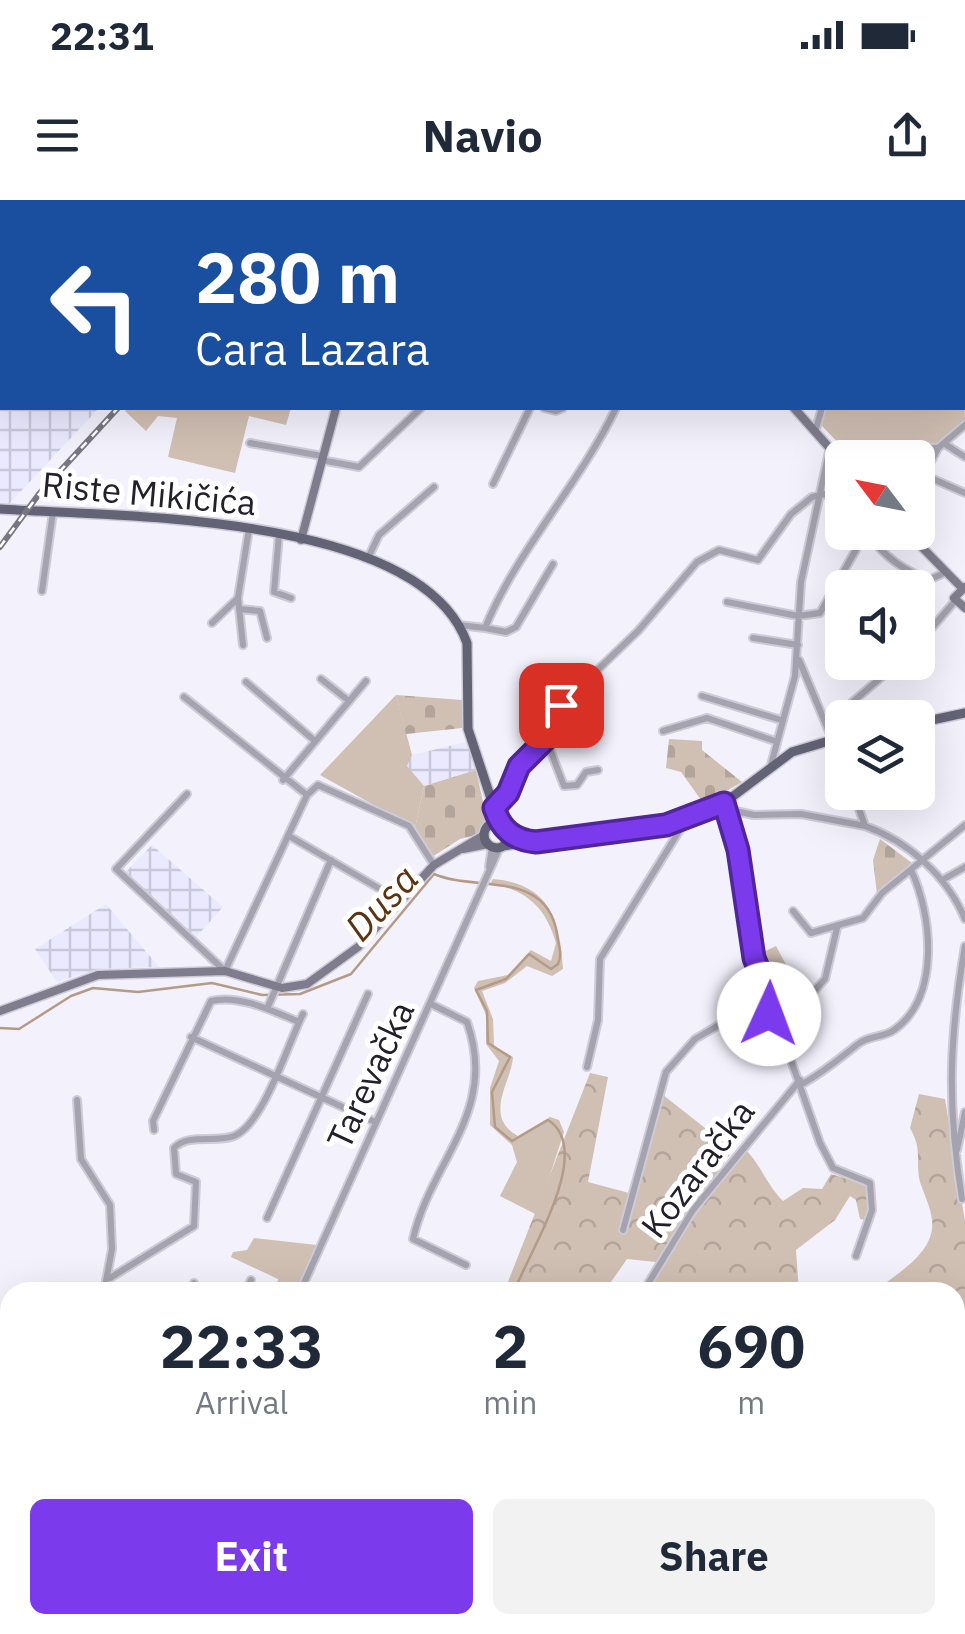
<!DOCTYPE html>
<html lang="en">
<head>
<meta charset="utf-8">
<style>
  body { margin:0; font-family:"IBM Plex Sans",sans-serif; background:#f2f2f3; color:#1f2937; height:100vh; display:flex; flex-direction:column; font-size:38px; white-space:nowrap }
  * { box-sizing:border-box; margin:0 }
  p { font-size:32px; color:#747a83 }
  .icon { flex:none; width:55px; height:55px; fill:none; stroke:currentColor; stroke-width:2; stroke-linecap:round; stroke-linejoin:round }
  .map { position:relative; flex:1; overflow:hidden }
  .drawer { position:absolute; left:0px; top:1082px; width:965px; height:352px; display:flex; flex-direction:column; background:#fff; border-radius:30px 30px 0 0; box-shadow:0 10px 40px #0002 }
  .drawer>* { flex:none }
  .hud { position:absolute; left:0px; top:0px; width:965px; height:210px; box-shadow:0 10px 40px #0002; background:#1a4fa0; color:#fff; overflow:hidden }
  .needle { width:65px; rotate:302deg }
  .controls { position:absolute; left:825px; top:240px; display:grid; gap:20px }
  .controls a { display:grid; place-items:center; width:110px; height:110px; border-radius:15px; background:#fff; box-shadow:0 10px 40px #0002; font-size:50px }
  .pin { position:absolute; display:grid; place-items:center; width:85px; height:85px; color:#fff; margin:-42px; border-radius:20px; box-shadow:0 5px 15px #0006 }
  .me { position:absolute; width:110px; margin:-55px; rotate:2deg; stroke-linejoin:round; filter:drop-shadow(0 0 8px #0008) }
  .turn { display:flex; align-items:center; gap:35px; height:210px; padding:0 30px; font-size:45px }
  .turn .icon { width:130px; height:130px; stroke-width:2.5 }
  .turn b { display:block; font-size:70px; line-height:85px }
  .eta { display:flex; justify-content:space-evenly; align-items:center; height:170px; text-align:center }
  .eta b { font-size:60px; font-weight:700; line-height:70px }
  .button { display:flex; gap:20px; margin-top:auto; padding:20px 30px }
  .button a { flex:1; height:115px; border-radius:15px; background:#7c3aed; color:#fff; font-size:40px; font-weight:700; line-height:115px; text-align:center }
  .button a+a { background:#f2f2f3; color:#1f2937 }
  .status { display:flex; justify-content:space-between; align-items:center; height:70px; padding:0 50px; background:#fff; direction:ltr }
  .status svg { height:28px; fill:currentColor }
  header { display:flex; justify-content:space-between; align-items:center; height:130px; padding:0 30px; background:#fff; font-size:45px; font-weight:700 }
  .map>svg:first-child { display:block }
</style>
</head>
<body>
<div class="status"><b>22:31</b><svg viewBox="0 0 49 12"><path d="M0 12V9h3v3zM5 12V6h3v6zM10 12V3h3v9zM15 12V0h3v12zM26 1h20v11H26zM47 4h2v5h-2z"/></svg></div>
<header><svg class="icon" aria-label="menu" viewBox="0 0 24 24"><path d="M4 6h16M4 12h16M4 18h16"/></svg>Navio<svg class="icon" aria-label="share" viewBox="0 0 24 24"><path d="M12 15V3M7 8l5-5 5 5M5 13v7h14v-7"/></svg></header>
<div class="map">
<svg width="965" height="1434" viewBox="0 0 965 1434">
  <defs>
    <pattern id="industrial-grid" width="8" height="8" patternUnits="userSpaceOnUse" patternTransform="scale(2.5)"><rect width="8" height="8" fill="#ebe9fe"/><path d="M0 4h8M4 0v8" fill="none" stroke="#c9c8da"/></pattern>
    <pattern id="forest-crowns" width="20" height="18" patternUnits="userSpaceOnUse" patternTransform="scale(2.5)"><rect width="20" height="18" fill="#d0bfb3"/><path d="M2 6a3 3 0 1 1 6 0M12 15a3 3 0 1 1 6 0" fill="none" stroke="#b2a49a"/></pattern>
    <pattern id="cemetery-stones" width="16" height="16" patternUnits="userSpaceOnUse" patternTransform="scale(2.5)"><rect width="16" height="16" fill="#d0bfb3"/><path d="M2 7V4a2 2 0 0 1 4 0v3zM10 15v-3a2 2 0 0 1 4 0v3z" fill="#b2a49a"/></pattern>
  </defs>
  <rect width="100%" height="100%" fill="#f3f1fc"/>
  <!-- industrial -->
  <path fill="url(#industrial-grid)" d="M399,0H598L602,2H398Z
    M0,125L2,208H99L9,304H0Z
    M466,542L476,570L424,586L406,566L412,555Z
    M152,645L223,707L196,737L125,673Z
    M106,704L159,767L98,769L57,782L35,749Z"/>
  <!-- grass -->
  <path fill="#d0bfb3" d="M963,163L965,220L938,244C907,243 882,257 852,257L822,226L824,208H962Z
    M128,208H291L286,225L249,216L235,273L168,257L177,218L158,216L146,231L125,211Z
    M396,495L412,555L407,566L424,586L415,628L320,575Z
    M493,679C550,684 560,720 563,769L552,776L527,766L505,783L482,791L493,819L494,846L513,857C512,881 482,916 518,936L550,917L559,920L564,932L537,1015L500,996L517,962L512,945L490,925V888L499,861L486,844V815L474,788L478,781L508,775L531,750L551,761L556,743C546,708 526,689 490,684Z
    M776,746L805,800L786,818L781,816L757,755Z
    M254,1038L317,1045L295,1092L277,1086L278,1079L231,1057L233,1052L247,1050Z"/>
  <!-- forest -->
  <path fill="url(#forest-crowns)" d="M590,873L608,877L588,982L629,993L658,891L733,950L656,1062L627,1059L604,1092H504Z
    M919,894L945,899L965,1021V1216L955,1221L959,1201L955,1195V1092H873C895,1075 936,1053 932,1020C931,1008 924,994 920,982C915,959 923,951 910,928Z
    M745,949C762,966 766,984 783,1001L803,988L822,989L831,974L867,985L871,994L866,1020L860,1019L856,1000L850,996L835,1020L796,1050L799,1092H646L676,1041Z
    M965,1265V1434H548L566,1425H955V1272Z
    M366,1425H457L458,1434H369Z"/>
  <!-- cemetery -->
  <path fill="url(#cemetery-stones)" d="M396,495L462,500V528L406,534Z
    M669,539L702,541V550L742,582L704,604L681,572L666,568Z
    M476,570L487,620L480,634L460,639L432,657L415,628L424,586Z
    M880,639L912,663L877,694L873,660Z"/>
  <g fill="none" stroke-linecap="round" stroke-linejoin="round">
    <!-- stream -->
    <path stroke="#b49b88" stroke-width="2.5" d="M0,828L19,829L71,796L93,788L138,792L212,783L262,795L300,794L351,774L434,674C475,692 547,669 557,734C558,745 563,753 558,764L551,769L529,754L506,779L476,790L487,811L488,843L510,857L492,892L495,927L512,941L548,920C596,950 527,1055 514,1092
      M377,1425L378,1434"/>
    <!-- street casing -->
    <g stroke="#cdcbd6" stroke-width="10">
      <path id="street" d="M113,0L121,2
        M854,0V2
        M182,2L183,0
        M697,2L698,0
        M962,70L965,66
        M544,208L556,211L563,208
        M815,232L822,208
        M250,243L322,256
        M945,244L965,257
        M938,248L924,275L965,293
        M891,258L912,247L938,248L965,225
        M321,260L359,267L421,208
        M493,284L530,208
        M279,334L274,392L291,398
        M868,335C887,358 901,369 929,380L944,373
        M368,358L379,335L434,287
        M42,391L53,312
        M727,402L798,416L820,413L866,332
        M239,409L260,411L267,438
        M212,423L237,399
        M459,425L485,428C517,350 579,285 616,208
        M485,428L506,432L516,427L553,364
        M753,438L798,445
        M918,444L955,401
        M243,445L238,398L249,329
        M799,460L842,563
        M321,479L349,501
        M246,482L315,541
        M702,496L781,520
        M184,497L307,595
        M827,524L899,462
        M663,531L707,518L775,541
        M546,539L564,586L577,585L586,572L598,570
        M771,565L795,476L801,382L830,247
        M283,580L366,481
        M853,592L865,626C909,642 947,676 965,719
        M187,594L116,669L225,771L307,595L318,585L409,626L434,665
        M495,608L508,593L519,566L546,539L561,505L638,431L697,362L719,350L758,360L791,314L812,297L825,294L842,301
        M726,609L754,615L801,614L865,626
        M727,611L755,758L820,943L833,968L870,983L872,1010L856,1056
        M289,636L399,700
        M489,667L492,647
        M944,679L965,667
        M793,711L811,733L863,718L882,693L965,625
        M431,804L467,822C499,912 431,960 413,1039L466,1065
        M267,809L331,660
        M191,837L375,922
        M587,867L598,820L600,759L686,620
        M802,884C824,872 839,859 858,844C869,835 883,838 894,830C941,797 932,714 911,670
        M77,900L81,959L110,1005L112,1049L104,1092
        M154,930L153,921L211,801C238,794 273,811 299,822
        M957,950L965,912
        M962,999C947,906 949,839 965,746
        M267,1018L368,794
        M623,1030L666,872L695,839L736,815L762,810L782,827L825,779L837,728
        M110,1078L194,1026L196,982L176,974L174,948C188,933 215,943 234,936C264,924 288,843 303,814
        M191,1092L194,1083
        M245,1092L251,1080
        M300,1092L500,647
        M643,1092L693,1010L800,880
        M0,1327L10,1295
        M0,1364L10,1383
        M42,1425L49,1434
        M66,1434L82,1425
        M182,1434L185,1425
        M239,1434L241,1425"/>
    </g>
    <!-- secondary casing -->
    <g stroke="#cdcbd6" stroke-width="11">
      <path id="secondary" d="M394,2L395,0
        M612,2H625
        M962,83L965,85
        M794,208L842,262
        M907,332L962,388
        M301,340L336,208
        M965,387L954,398L965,408
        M463,649L488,644
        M0,811L98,775L225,771L282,788L307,784L358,747L434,665L484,635"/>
    </g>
    <!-- primary casing -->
    <g stroke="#cdcbd6" stroke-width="12">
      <path id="primary" d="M0,309C117,317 420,312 467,443L468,529L499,623
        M918,523L965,513
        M484 635a13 13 0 1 1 26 0a13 13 0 1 1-26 0Z
        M503,646L686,619L724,603L792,552L842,537"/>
    </g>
    <!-- street -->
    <use href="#street" stroke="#a4a3af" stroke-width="6"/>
    <!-- secondary -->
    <use href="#secondary" stroke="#7f7d8d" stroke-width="8"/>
    <!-- primary -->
    <use href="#primary" stroke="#646275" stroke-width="9"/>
    <!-- rail casing -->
    <g stroke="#787680" stroke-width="6">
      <path id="rail" d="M343,2L346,0
        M0,347L39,294L118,208"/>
    </g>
    <!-- rail -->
    <use href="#rail" stroke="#fff" stroke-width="2.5" stroke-dasharray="8" stroke-linecap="butt"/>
  </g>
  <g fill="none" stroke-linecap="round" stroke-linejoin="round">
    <!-- route casing -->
    <g stroke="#51269a" stroke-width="25">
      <path id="route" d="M561,505L546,539L519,566L508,593L494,608C501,629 513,640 536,642L666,625L724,603L738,650L754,758L782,827L769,814"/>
    </g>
    <!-- route -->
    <use href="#route" stroke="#7c3aed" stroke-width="18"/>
  </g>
  <g text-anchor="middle" stroke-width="10" stroke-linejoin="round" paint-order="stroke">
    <!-- street labels -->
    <g font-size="35" fill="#22202a" stroke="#fff">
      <text transform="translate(149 294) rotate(5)" y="12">Riste Mikičića</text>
      <text transform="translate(371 875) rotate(-65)" y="12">Tarevačka</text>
      <text transform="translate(698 969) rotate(-53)" y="12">Kozaračka</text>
    </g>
    <!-- water labels -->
    <g font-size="38" font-style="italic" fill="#583412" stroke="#fff">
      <text transform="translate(382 703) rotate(-47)" y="13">Dusa</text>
    </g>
  </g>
</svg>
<div class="controls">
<a><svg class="needle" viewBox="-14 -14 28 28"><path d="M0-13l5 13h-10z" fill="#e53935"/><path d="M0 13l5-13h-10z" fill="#747a83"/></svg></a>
<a><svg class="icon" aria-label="sound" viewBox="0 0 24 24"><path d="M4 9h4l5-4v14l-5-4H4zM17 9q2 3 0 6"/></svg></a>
<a><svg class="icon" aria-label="layers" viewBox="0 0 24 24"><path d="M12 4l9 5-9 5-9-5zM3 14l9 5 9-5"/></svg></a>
</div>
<div class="pin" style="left:561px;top:505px;background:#d93025"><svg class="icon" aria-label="arrive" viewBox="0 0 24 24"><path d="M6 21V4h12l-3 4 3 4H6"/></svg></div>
<svg class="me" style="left:769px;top:814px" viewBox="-20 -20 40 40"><circle r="19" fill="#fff"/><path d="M0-13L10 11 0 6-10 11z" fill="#7c3aed"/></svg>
<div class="hud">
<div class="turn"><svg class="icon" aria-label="left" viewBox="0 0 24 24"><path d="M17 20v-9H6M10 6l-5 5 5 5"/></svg><div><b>280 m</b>Cara Lazara</div></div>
</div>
<section class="drawer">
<div class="eta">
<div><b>22:33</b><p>Arrival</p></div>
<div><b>2</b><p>min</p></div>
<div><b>690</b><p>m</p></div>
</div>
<div class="button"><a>Exit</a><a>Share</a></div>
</section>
</div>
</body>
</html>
